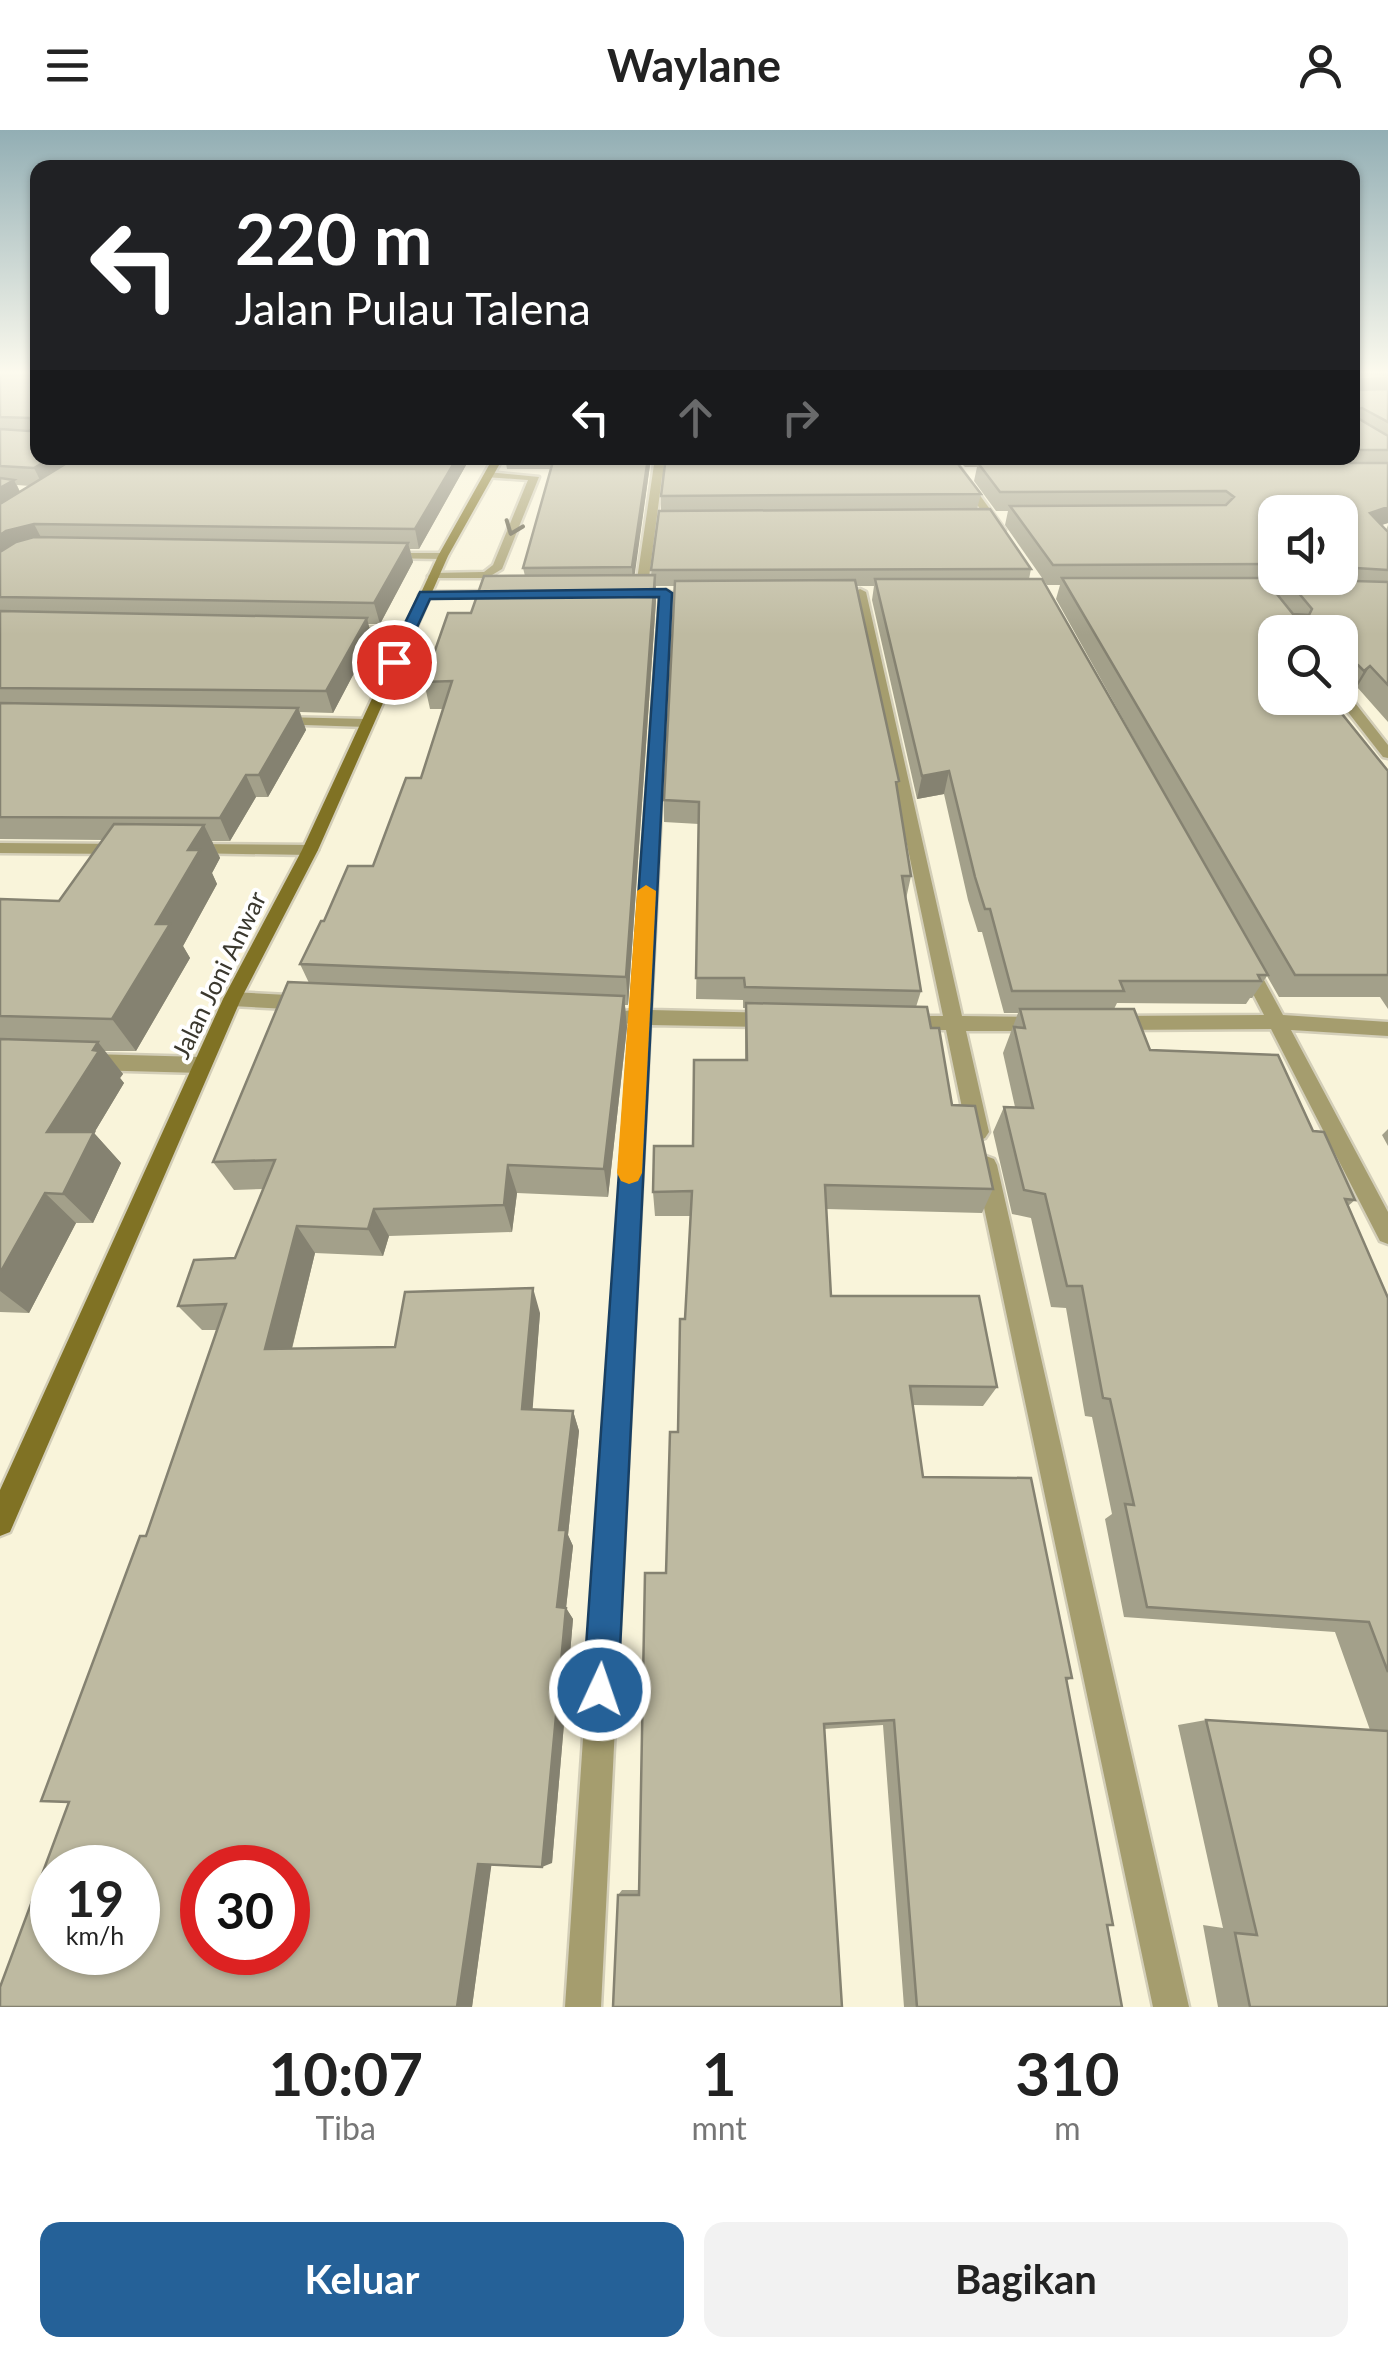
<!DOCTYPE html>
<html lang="id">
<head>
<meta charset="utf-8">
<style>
  body { margin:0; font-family:Lato,sans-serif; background:#f2f2f2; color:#222; height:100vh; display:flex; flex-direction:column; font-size:38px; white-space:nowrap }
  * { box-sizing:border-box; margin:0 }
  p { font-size:32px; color:#767676 }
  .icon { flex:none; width:55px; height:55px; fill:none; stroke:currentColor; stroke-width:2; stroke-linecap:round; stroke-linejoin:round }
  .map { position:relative; height:1877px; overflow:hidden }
  .side { display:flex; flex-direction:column; background:#fff; flex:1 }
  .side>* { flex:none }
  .guide { position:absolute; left:30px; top:30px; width:1330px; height:305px; border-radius:20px; box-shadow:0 2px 8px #0004; background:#202124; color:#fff; overflow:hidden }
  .tools { position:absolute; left:1258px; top:365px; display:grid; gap:20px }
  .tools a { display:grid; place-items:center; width:100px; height:100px; border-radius:20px; background:#fff; box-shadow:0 2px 8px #0004; font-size:50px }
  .speed { position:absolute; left:30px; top:1715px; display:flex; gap:20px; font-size:50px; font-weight:700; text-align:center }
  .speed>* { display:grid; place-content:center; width:130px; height:130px; border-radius:50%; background:#fff; box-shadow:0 2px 8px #0004; line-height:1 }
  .speed small { font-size:25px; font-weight:400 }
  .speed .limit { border:15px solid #d22; background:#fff; color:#111 }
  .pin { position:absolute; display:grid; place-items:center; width:85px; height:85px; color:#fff; margin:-42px; border:5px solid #fff; border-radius:50%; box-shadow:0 2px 10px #0007 }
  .me { position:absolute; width:110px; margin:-55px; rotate:3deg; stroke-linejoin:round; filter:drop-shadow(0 0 8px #0008) }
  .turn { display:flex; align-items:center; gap:35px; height:210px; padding:0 40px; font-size:45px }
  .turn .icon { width:130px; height:130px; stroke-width:2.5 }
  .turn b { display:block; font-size:70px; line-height:85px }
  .lanes { display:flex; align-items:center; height:95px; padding:0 40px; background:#0003; justify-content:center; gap:50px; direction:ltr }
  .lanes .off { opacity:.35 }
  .eta { display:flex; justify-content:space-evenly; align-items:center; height:170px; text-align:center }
  .eta b { font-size:60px; font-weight:700; line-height:70px }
  .cta { display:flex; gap:20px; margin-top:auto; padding:20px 40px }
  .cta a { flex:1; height:115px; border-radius:20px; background:#256198; color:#fff; font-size:40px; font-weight:700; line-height:115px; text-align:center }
  .cta a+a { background:#f2f2f2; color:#222 }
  header { display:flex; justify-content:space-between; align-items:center; height:130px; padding:0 40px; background:#fff; font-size:45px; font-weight:700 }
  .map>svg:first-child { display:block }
</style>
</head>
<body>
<header><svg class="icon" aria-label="menu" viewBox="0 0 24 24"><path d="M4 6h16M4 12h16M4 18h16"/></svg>Waylane<svg class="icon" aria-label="person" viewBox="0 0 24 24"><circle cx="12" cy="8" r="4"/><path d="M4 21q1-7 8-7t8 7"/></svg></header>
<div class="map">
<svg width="1388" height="1877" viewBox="0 0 1388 1877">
  <rect width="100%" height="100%" fill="#f9f4da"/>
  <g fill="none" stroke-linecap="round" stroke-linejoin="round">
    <!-- street casing -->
    <g stroke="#d3ceb8" stroke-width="5">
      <path id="street" d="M655,328H665L663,341L696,344L662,347L647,463L641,466L635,463Z
        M945,328H953L1005,400L1004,402H996Z
        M488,342L539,347L502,439L487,448H430L428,446L434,443L484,442L493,435L528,350L485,347Z
        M385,423H443L448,426L443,429L381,428V424Z
        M860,459L866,462L962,886L1041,887L1051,894L1041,901H966L989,1002L985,1008L978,1011L971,1008L967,1002L946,900H905L895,893L905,886H943L854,462Z
        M666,460L672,463L651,880L771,883L781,890L771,897L650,895L601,1877H565L631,894L618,892L615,887L618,882L632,880L660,463Z
        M503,461L509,464L507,466L425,468L419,465L425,462Z
        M347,497L407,498L413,502L407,506L343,504L341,501Z
        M1340,559L1345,560L1388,615V628L1383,627L1337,568H1340Z
        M279,587L367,589L374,593L367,597L274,594V588Z
        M0,713L123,714L131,719L123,724L0,723Z
        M192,714L310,715L318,720L310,725L186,723L184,719Z
        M1246,827L1252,828L1283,885L1388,892V906L1291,900L1388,1082V1114L1380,1111L1271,899L1115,900L1105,893L1115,886L1264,885L1237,833Z
        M232,862L307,866L316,873L307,880L232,876L223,869Z
        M90,924L202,927L209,930L212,935L209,940L202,943L90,940L83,937L80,932L83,927Z
        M986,1026L994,1029L997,1035L1189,1877H1153L975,1035L978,1029Z"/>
    </g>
    <!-- secondary casing -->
    <g stroke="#d3ceb8" stroke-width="5">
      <path id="secondary" d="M493,328H503L448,426L318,720L241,869L10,1402L0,1406V1360L223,869L302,720L438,426Z"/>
    </g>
    <!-- street -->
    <use href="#street" fill="#a59d6e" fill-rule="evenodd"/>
    <!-- secondary -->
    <use href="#secondary" fill="#807224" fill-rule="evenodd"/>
  </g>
  <!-- wall -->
  <path fill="#a3a08a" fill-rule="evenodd" d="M0,242H38V328H470L419,419H410L413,432L380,494H368L372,509L333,583L300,582L306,600L268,667H256L230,711H212L220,728L212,743L217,754L183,816L190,828L136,921H104L123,944L120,948L124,953L94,1003L121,1033L93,1093H76L29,1183L0,1182V769L59,771L103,710L0,709ZM17,355L30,356L20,362Z
    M1352,242H1388V393L1381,395L1386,400L1388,395V592L1357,557L1352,562L1347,557L1336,575L1388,641V879L1380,867H1279L1267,846L1252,868H1250L1246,874L1117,873L1114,879L1150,920L1313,1001L1355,1070L1348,1076L1388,1168V1877H1218L1203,1795L1223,1798L1178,1595L1206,1590L1370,1600L1335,1502L1124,1487L1105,1389L1112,1384L1092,1287L1085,1286L1066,1178L1051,1177L1031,1088L1012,1084L993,1002L1004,977H1015L1003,923L1018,883H1004L982,802H978L968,770L944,664L917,669L872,470L874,456H856L897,662L911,746L906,769L921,861L916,877L931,898L952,975L993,1059L982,1083L826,1079L831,1166L997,1257L983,1276L913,1275L923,1347L1072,1548L1066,1551L1122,1877H904L883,1595L824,1599L842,1877L618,1765L622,1760H639L678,1302L685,1189L690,1086H655L653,1062L693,1016L745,930V878H743V870L696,869L699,694L664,692V670L675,456H656V471L628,875H625L627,897L608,1067L517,1063L512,1102L389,1106L383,1126L315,1123L292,1219L395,1217L540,1183L532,1280L573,1281L579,1301L568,1405L573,1416L566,1478L573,1489L552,1733L491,1735L472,1877H0L69,1672L146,1406L217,1200H202L178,1176L235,1128L264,1059L234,1060L213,1032L309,853L300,834L324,791L373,736L421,648L443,579H430L424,552L471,483L525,446L523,438L551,339H507L505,328H651L634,445H651L661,381V366L667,328H948L947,334L981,364L977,379L1031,439L1029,449L1213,750L1056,469L1060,455H1047L1005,395L1008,381H996L974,351L977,337H965L956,328H1352ZM1275,382H1340V448H1275ZM1270,455H1284L1279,465Z
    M1388,999V1016L1382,1005Z"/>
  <!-- shaded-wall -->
  <path fill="#858271" d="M1388,248V263L1352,266L1357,250Z
    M51,328H89L43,356L34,338Z
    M457,328H470L419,419L415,399Z
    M648,328H651L633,457L632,437Z
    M14,350L23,368L0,384V358Z
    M1388,377V393L1360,402L1370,383Z
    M34,394L44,413L0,432V405L6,401Z
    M408,413L413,432L380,494L374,473Z
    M655,445L656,471L628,875L626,847Z
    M367,488L372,509L333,583L326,561Z
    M1370,536L1357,557L1352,562L1364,541Z
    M1350,553L1337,574L1318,590L1331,568H1340V560Z
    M298,578L306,600L268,667L259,645Z
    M949,641L944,664L917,669L922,646Z
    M246,645L256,667L230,711L220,688Z
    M204,695L220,728L212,743L217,754L183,816L190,828L136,921L112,889L188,720Z
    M624,866L627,897L608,1067L604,1039Z
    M98,912L123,944L120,948L124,953L94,1003L121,1033L93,1093L63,1064L47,1002Z
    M508,1035L517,1063L512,1102L504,1075Z
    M45,1063L76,1093L29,1183L0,1161V1143Z
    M374,1079L389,1106L383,1126L368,1099Z
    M297,1096L315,1123L286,1242L265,1219Z
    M533,1158L540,1183L531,1300L522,1279Z
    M573,1281L579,1301L568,1405L573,1416L566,1478L573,1489L552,1733L542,1737L557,1477L559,1400Z
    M492,1731L472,1877H457L478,1734Z"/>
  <!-- building -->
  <path fill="#bebaa1" stroke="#858271" stroke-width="2.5" fill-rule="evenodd" d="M0,242H38V328H51L34,338L0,336V299L29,301L33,298L30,288L0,287Z
    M1352,242L1388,245V248L1357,250L1360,260L1388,259V292L1362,278L1357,279L1356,287L1388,306V320H1352Z
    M75,328H246L258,331L265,328H457L415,399L34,394L6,401L0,405V374Z
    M554,328H648L632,437L523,438Z
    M978,333H1388V377L1370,383L1388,402V440L1340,437V382H1275V434L1053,435L1010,376L1226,375L1234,367L1226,361L1000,362Z
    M665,334H958L981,364L661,366Z
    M0,348L14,350L0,358Z
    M990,379L1031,439L651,440L659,381Z
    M34,407L408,413L374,473L0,467V422L16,412Z
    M655,445L626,847L300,834L321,791H324L348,736H373L406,648H421L452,551L424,552L448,483H471L484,446Z
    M1062,448H1264L1293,484L1309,485L1312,479L1287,449L1388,452V555L1370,536L1364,541L1358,535H1350L1346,546L1350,553L1340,560V502H1275V568H1331L1330,569L1388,641V845H1295Z
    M875,449H1042L1268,845H1258L1261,851H1120L1124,861H1012L990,779H985L975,747L949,641L922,646Z
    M855,450L899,651L896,652L911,746H902L921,861L745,857L744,848H696L699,672L664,670L675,451Z
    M0,481L367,488L326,561L0,558Z
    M0,573L298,578L259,645H246L220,688L0,687Z
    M114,694L204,695L188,720H200L156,794H170L112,889L0,886V769L59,771Z
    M288,852L624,866L604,1039L508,1035L504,1075L374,1079L368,1099L297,1096L265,1219L395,1217L405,1162L533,1158L522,1279L573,1281L559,1400H566L557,1477L566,1478L542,1737L478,1734L457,1877H0V1857L69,1672L41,1671L140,1406H146L226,1174L178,1176L194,1130L235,1128L275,1030L213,1032ZM52,1738H138V1822H52ZM202,1738H288V1822H202Z
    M746,873L927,877L931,898H939L952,975L975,976L993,1059L825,1055L831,1166H979L997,1257L910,1256L923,1347L1031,1348L1072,1548H1066L1113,1795H1107L1122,1877H917L894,1590L824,1594L842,1877H613L618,1765H639L645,1443H666L670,1302H678L680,1189H685L692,1061L653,1062L654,1016H693L694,930H747Z
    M1020,879H1134L1150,920L1278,925L1313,1001L1324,1002L1355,1070L1345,1069L1388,1168V1542L1369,1492L1147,1477L1125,1374L1134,1375L1110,1269L1103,1268L1082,1156H1067L1045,1064L1024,1060L1004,977L1033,978L1014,897L1025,898Z
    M0,909L98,912L93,920L99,921L47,1002H94L63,1064L45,1063L0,1143Z
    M1206,1590L1388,1601V1877H1250L1235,1803L1257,1805Z"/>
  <!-- one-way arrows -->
  <defs><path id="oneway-chevron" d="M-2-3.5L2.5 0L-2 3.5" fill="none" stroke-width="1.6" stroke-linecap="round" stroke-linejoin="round" transform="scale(2.5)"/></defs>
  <use stroke="#5a5641" href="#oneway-chevron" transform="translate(513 398) rotate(111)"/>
  <!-- sky -->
  <linearGradient id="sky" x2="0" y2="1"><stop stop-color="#92aeb4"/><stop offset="0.48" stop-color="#fcfaee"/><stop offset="1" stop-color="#fcfaee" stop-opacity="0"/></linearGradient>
  <rect width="1388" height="505" fill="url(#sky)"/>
  <!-- route -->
  <path fill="#256198" stroke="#183f63" stroke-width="2.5" d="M666,459L672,463L618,1560L613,1573L600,1578L588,1573L583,1560L659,467L430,469L401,532L394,536L386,532L420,462Z"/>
  <!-- slow -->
  <path fill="#f59e0b" d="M646,755L656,761L642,1043L638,1051L629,1054L621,1051L617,1043L637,761Z"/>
  <g text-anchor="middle" stroke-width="8" stroke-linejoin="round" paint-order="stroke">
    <!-- street labels -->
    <g font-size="25" fill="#3a382e" stroke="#fff">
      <text transform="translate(219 845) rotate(-64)" y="9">Jalan Joni Anwar</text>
    </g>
  </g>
</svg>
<div class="tools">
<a><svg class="icon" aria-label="sound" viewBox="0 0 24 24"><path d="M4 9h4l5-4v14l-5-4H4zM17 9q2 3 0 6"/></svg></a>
<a><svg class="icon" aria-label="search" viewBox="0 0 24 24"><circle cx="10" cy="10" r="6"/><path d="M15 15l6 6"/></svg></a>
</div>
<div class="speed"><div>19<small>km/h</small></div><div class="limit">30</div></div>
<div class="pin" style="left:394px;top:532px;background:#d93025"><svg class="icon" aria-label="arrive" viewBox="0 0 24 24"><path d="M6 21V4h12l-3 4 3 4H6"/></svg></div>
<svg class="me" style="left:600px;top:1560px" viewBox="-20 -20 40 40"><circle r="17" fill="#256198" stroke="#fff" stroke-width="3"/><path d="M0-11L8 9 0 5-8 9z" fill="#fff"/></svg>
<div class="guide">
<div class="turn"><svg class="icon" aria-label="left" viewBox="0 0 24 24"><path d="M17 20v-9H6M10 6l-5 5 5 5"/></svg><div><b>220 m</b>Jalan Pulau Talena</div></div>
<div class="lanes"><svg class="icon" aria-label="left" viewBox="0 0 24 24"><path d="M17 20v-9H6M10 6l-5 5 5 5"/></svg><svg class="icon off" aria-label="ahead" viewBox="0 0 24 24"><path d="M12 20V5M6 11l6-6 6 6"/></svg><svg class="icon off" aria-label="right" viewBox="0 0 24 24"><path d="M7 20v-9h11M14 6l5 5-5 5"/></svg></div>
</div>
</div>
<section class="side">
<div class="eta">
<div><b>10:07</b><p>Tiba</p></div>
<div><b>1</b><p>mnt</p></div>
<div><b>310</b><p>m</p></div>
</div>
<div class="cta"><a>Keluar</a><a>Bagikan</a></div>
</section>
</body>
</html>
